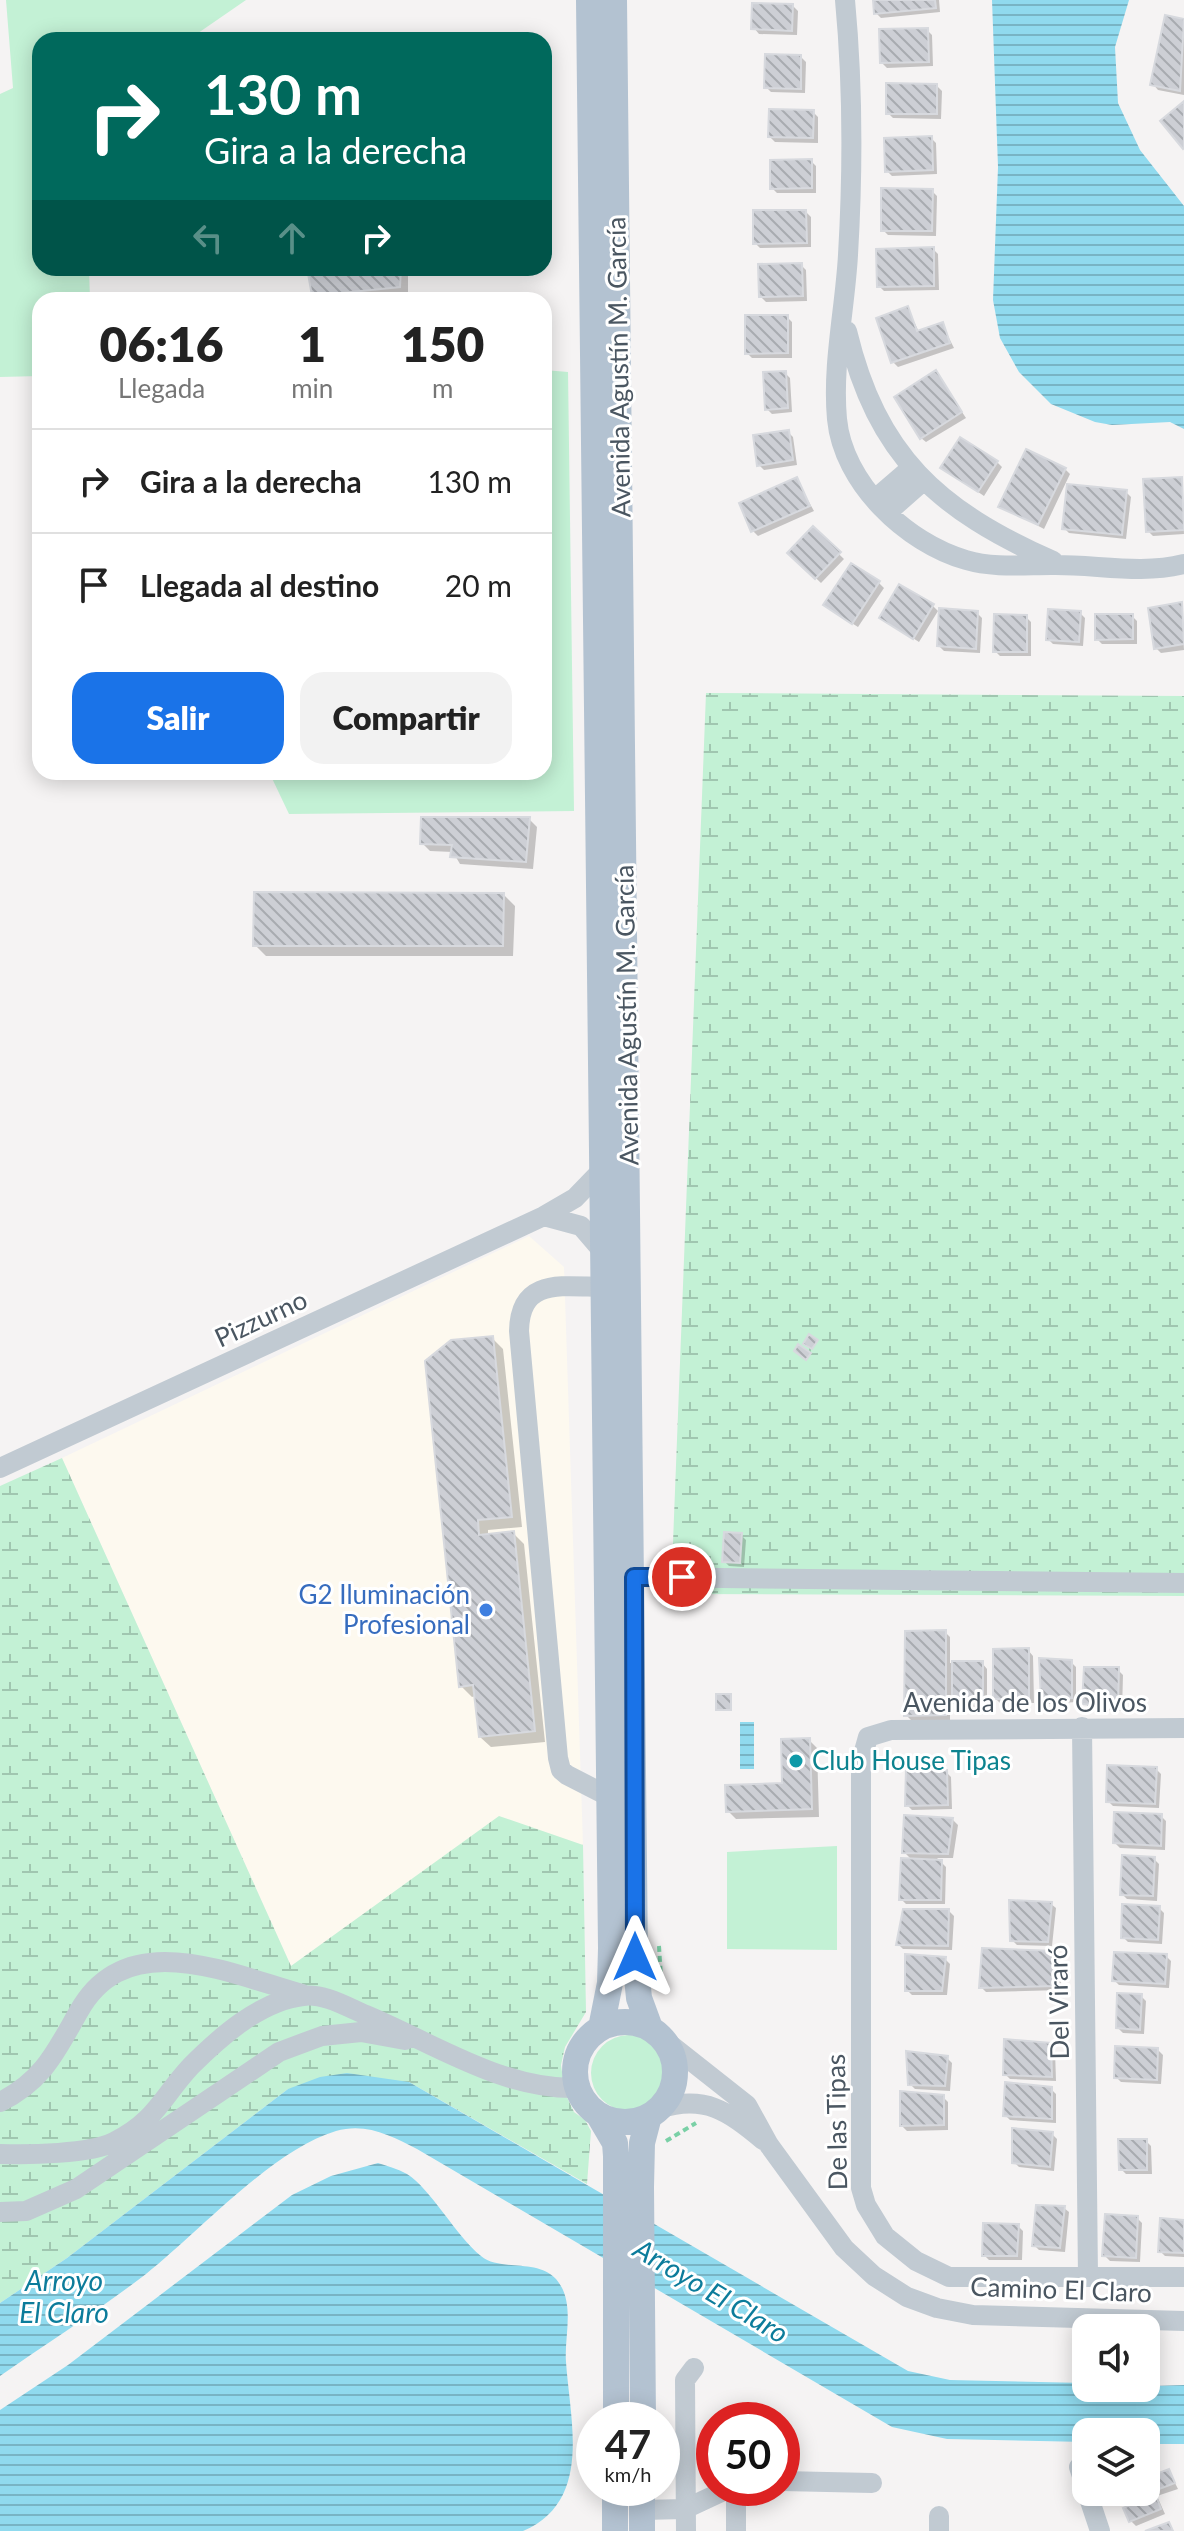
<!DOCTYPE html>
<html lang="es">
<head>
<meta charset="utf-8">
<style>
  body { margin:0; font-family:Lato,sans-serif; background:#f2f2f2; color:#222; height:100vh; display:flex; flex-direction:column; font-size:30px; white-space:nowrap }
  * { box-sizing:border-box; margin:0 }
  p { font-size:26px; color:#767676 }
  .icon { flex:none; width:44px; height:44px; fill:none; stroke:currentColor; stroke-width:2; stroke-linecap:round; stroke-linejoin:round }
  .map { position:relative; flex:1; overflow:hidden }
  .sheet { position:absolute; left:32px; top:292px; width:520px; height:488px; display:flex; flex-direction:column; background:#fff; border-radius:24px; box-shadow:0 4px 20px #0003 }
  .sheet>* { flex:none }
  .guide { position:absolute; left:32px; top:32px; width:520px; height:244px; border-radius:24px; box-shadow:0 4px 20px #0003; background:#00695c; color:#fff; overflow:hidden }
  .buttons { position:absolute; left:1072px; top:2314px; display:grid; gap:16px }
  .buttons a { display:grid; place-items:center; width:88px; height:88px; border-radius:16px; background:#fff; box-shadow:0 4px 20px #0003; font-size:40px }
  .speed { position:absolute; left:576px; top:2402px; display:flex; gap:16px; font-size:40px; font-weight:700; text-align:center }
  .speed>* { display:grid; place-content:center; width:104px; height:104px; border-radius:50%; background:#fff; box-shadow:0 4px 20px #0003; line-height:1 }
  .speed small { font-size:20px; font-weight:400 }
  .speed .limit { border:12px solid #d22; background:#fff; color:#111 }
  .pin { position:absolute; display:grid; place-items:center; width:68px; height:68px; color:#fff; margin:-34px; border:4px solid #fff; border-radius:50%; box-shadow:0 2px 8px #0007 }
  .me { position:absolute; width:88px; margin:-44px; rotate:0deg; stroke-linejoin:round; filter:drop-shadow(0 0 6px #0008) }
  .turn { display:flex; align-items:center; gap:28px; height:168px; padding:0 40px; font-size:36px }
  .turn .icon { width:104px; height:104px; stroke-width:2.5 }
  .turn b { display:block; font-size:56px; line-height:68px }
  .lanes { display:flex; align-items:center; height:76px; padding:0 40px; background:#0003; justify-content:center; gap:40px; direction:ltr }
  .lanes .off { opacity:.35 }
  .eta { display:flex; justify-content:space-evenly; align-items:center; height:136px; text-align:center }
  .eta b { font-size:48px; font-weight:800; line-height:56px }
  .button { display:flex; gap:16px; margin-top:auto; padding:16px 40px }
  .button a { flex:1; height:92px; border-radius:24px; background:#1a73e8; color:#fff; font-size:32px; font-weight:800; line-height:92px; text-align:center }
  .button a+a { background:#f2f2f2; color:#222 }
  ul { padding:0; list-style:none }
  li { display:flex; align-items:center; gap:24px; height:104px; padding:0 40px; border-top:2px solid #e0e0e0 }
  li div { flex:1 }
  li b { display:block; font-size:30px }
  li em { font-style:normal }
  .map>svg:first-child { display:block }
</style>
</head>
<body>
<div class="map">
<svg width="1184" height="2531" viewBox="0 0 1184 2531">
  <defs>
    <pattern id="wetland-marsh" width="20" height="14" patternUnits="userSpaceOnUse" patternTransform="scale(2)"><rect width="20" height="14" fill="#c3f1d5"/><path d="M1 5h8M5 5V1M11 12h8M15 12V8" fill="none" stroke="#a0c6b0"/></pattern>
    <pattern id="water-rules" width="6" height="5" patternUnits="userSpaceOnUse" patternTransform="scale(2)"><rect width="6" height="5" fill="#90daee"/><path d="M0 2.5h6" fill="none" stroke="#78b4c4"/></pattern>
    <pattern id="building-back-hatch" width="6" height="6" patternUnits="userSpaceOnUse" patternTransform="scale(2)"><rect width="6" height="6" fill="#cdcfd5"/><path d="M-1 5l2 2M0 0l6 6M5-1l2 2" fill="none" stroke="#a8abb0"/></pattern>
  </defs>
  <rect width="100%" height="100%" fill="#f5f3f3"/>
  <!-- commercial -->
  <path fill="#fdf9ef" d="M529,1236L564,1267L583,1845L499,1817L291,1966L62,1458Z"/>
  <!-- green -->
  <path fill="#c3f1d5" d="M6,0H246L188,40H40V268H89L90,300H40V376L0,377V94L13,88Z
    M544,370L568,372L574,811L289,814L269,772H544Z
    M837,1846V1950L727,1949V1852Z
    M591 2073a38 38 0 1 1 76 0a38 38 0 1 1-76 0Z"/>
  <!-- wetland -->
  <path fill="url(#wetland-marsh)" d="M706,693L1184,696V1596L671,1594Z
    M62,1458L291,1966L499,1816L583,1845L586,2012L565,2047L561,2065L565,2093L574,2112L585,2120L591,2131L587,2184L409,2082L288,2089L67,2258L0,2303V1486Z"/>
  <!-- water -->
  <path fill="url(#water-rules)" d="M992,0H1129L1115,47L1118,103L1140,150L1184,206V429L1170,422L1112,425L1095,422L1051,404L1019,372L1000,338L993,300L998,167Z
    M740,1722H754V1769H740Z
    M347,2073L409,2082L908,2371L950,2380L1086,2383V2388L1184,2385V2444H1146V2432H1086V2442L947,2439L892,2427L417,2149C392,2136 366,2122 336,2131C272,2150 199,2232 146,2274C99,2310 49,2342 0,2376V2303L67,2258L288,2089L320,2077Z
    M378,2163C387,2166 398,2169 407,2174C430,2188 456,2236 481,2256C500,2272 537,2258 556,2279C576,2302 564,2336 566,2362C570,2421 593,2501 523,2531H0V2410L68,2365L292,2195L331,2176Z"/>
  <!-- shadow -->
  <path fill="#0003" d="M875,0H939L940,12L881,18L876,13Z
    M793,6L798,11L797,35L759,34L754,28Z
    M1166,17L1184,21V95L1158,90L1153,84Z
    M927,30L932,35L933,66L887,68L882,63Z
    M801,57L806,62L805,93L771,92L766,87Z
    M937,86L942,91L941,119L893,118L888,113Z
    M813,112L818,117V143L775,142L770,137Z
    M931,138L936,143L937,174L892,176L887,171Z
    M811,161L816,166V193H777L772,188Z
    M932,191L937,196L936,236L888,235L883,230Z
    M806,212L811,217V247L760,248L755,243Z
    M933,249L938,254L939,290L884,291L879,286Z
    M801,265L806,270L807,301L766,302L761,297Z
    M309,268H408V294L318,300L313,295Z
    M908,309L919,332L942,324L954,348L898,367L893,362Z
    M787,317L792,322V358H752L747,353Z
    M785,373L790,378L792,412L772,414L767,409Z
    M936,373L966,418L926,442L921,438Z
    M788,432L793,437L797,465L764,470L759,465Z
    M997,462L1002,467L984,496L943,468Z
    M1065,469L1070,474L1044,529L1001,506Z
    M796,479L814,511L758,536L753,531Z
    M1182,479L1184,534L1153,536L1148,531Z
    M1126,492L1131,497L1126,539L1069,533L1064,528Z
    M813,529L844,559L821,583L790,553Z
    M879,583L884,588L858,627L831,610Z
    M1181,604L1184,650L1161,653L1156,648Z
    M933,606L938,611L919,642L882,618Z
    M977,613L982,618L980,653L944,651L939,646Z
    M1080,613L1085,618L1083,646L1053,644L1048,639Z
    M1132,616L1137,621V644H1102L1097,639Z
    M1026,617L1031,622V656H1000L995,651Z
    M529,819L537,827L533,869L460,864L453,852L430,851L422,843Z
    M504,895L515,906L513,956H266L255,945Z
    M492,1338L503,1349L522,1527L488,1530V1536L513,1533L524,1544L545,1742L491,1747L480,1737L476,1696L472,1697L461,1686Z
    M741,1535L746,1540L744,1567L729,1566L724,1561Z
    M945,1632L950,1637V1663H982L987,1669V1708L959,1707L950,1698V1720H911L906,1715Z
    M1028,1650L1033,1656L1034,1703H1000L995,1698Z
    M1071,1662L1076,1667V1702L1048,1704L1042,1699Z
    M1118,1670L1123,1675L1122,1711L1090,1709L1085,1703Z
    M809,1740L817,1748L819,1817L736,1819L728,1811L784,1785Z
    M1156,1769L1161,1774L1159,1808L1113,1806L1108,1801Z
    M946,1772L951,1777L952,1809L912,1810L907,1805Z
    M1161,1816L1166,1821L1165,1850L1120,1848L1115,1843Z
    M953,1820L958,1825L953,1858H937L946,1867L945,1904H906L901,1899L912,1860L904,1852Z
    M1154,1859L1159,1864L1157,1901L1127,1899L1122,1894Z
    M1051,1904L1056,1908L1052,1946L1017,1945L1012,1940Z
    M1159,1908L1164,1913L1162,1944L1128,1942L1123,1937Z
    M949,1911L954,1916L952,1950L903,1949L898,1944Z
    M1055,1953L1060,1958L1061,1990L986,1992L981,1987Z
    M1166,1956L1171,1961L1169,1988L1119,1985L1114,1980Z
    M945,1959L950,1964L947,1995H912L907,1990Z
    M1141,1996L1146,2001L1144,2034L1123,2033L1118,2028Z
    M1050,2045L1055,2050L1056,2081L1010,2079L1005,2074Z
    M1158,2050L1163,2055L1161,2084L1121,2082L1116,2077Z
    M947,2058L952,2063L950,2091L915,2089L910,2084Z
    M1051,2089L1056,2094V2123L1010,2120L1005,2115Z
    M943,2097L948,2102V2130L907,2131L902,2126Z
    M1052,2134L1057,2139L1054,2171L1019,2167L1014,2162Z
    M1146,2141L1151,2146L1152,2174H1126L1121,2169Z
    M1064,2208L1069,2212L1065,2252L1039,2250L1034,2245Z
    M1137,2218L1142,2223L1140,2262L1110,2261L1105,2256Z
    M1184,2222V2257L1165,2256L1160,2251Z
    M1018,2226L1023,2231L1022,2260H989L984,2255Z
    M1169,2471L1178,2489L1157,2496L1165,2514L1136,2526L1131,2521L1137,2504L1135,2492H1146V2487Z"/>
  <!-- building -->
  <path fill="url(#building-back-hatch)" stroke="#d7d9de" stroke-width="2" d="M873,0H935L936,8L874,14Z
    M752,3L793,4L792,31L751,29Z
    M1165,15L1184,19L1180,91L1150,85Z
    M928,28L929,62L880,63L879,29Z
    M765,54L801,55V89L764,88Z
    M886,83L937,84V114H886Z
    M1184,101V148L1183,149L1160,121Z
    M769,109L814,110L813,138L768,137Z
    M932,136L933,170L885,172L884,138Z
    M812,159V188L770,189V160Z
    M881,188L933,189L932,231H881Z
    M753,210H806L807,243L753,244Z
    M934,247V286L877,287L876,249Z
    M802,263L803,296L759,297L758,264Z
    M307,268H401L400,287L312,296Z
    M908,306L917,331L943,322L950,343L891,363L876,318Z
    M745,315H788V353L745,354Z
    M936,370L962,412L920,439L894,397Z
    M786,371L788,408L765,410L763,372Z
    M789,430L793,460L757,466L753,435Z
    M960,437L998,461L978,492L940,468Z
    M1026,449L1066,468L1038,525L998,507Z
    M797,477L810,506L751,532L739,503Z
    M1182,477L1184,530L1146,532L1143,479Z
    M1067,484L1127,490L1122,535L1062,529Z
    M813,526L841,552L815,579L787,553Z
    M851,563L880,581L852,624L823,605Z
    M899,584L934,604L913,639L879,618Z
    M1182,602L1184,644L1154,649L1148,608Z
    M939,608L978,611L976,649L937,646Z
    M1048,609L1081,611L1079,642L1046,640Z
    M994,614L1027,615V652H993Z
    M1095,614H1133V639L1095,640Z
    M421,817H530L526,862L450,857L452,845L420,844Z
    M254,892L504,893L503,946H253Z
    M809,1334L818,1340L812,1349L803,1344Z
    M493,1336L512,1517L478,1520L479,1535L514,1531L535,1731L479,1737L473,1685L459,1687L425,1361L451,1340Z
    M798,1344L811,1353L806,1360L794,1351Z
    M724,1532L742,1533L740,1563L722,1562Z
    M946,1630V1715L904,1716L905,1631Z
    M1029,1648V1699H993V1649Z
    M1039,1658L1072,1660V1698L1041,1700Z
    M952,1661H983V1704L952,1703Z
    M1084,1667H1119L1118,1707L1082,1704Z
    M716,1694H731V1710H716Z
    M810,1738L812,1809L726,1812L725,1785L782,1783L781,1739Z
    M1107,1765L1157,1767L1155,1804L1106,1802Z
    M906,1768L947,1770L948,1805L905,1806Z
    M1114,1812L1162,1814L1161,1846L1113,1843Z
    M904,1815L953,1818L948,1854L902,1853Z
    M1122,1855L1155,1857L1153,1896L1120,1895Z
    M901,1858L942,1860L941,1900H899Z
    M1009,1900L1052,1902L1048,1942L1010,1941Z
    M1122,1904L1160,1906L1158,1940L1121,1938Z
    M903,1909H949L948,1946L896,1945Z
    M982,1948L1056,1951V1986L979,1988Z
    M1114,1952L1167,1954L1165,1984L1112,1981Z
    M905,1954L946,1957L942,1991H905Z
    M1117,1993L1142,1994L1140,2030L1116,2028Z
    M1004,2039L1051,2043L1052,2077L1003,2075Z
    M1115,2046L1158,2048L1157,2080L1114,2078Z
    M906,2051L948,2056L945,2086L908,2085Z
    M1005,2082L1052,2087V2119L1003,2116Z
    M900,2091L944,2095V2125L900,2126Z
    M1012,2128L1053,2132L1050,2167L1012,2163Z
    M1118,2139H1147V2170H1119Z
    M1036,2205L1065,2206L1060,2248L1032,2246Z
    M1105,2214L1138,2216L1136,2258L1102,2256Z
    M1160,2218L1184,2220V2253L1158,2252Z
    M983,2223L1019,2224L1017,2256H982Z
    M1169,2469L1175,2483L1154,2491L1148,2477Z
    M1151,2483L1161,2509L1129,2522L1123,2508L1135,2503L1130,2492H1146V2485Z
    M1169,2522L1173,2531H1145Z"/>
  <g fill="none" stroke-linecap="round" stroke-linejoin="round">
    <!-- path -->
    <path stroke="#7ad0a6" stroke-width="4" stroke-dasharray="6 4" stroke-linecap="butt" d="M659,1946L661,1977
      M666,2141L696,2123"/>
    <!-- minor -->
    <path stroke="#c1cad2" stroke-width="20" d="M845,0C853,85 853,170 848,255C845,309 832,365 837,419C843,483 906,543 966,560C993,568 1023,565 1051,565C1095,564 1140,575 1184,564
      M847,331C877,456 938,510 1053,561
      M875,499L911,468
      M888,512L922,482
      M544,1216L581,1226L605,1254
      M606,1287C564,1287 520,1276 519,1331L558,1758L561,1770L567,1775L610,1797
      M0,1468L544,1216L575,1198L604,1168
      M634,1577L1184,1583
      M1082,1727L1088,2277
      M1184,1728L891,1730L868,1737L861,1762V2188L866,2205L885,2236L916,2261L949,2277H1184
      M662,2038L747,2105L769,2145L844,2248L874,2276L907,2297L937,2308L973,2315L1184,2321
      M0,2102C44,2080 56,2051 79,2011C127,1925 230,1974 302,1994
      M659,2109C704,2094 728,2111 763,2140
      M0,2154C28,2155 90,2154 114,2142C156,2121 162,2097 191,2066C220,2037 260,2001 303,1996C324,1993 347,2007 366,2015C433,2043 503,2090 577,2088
      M0,2212L26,2211L76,2189L279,2052L322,2036L361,2032L405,2040
      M1079,2467L1086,2488
      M782,2481L872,2483
      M736,2488V2531
      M1087,2492L1100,2531
      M642,2510L685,2509L730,2488
      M939,2516V2531
      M686,2531L685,2380L694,2368"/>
    <!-- major -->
    <path stroke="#b3c2d1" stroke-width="26" d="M589,0L611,1948L610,1983L601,2028
      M614,0L635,1957L639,1998L650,2028
      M575 2072a50 50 0 1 1 100 0a50 50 0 1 1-100 0Z
      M598,2114L615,2143L616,2156V2420
      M643,2420L641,2187L642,2143L649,2116
      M642,2488V2531
      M615,2531V2488"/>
  </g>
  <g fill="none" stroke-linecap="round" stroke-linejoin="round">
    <!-- route casing -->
    <g stroke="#114b97" stroke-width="20">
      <path id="route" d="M635,1957L634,1577H682"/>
    </g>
    <!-- route -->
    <use href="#route" stroke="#1a73e8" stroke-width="14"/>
  </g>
  <!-- markers -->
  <circle fill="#3f7fe0" stroke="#fff" stroke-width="3" cx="486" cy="1610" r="8"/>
  <circle fill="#0f9aa8" stroke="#fff" stroke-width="3" cx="796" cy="1761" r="8"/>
  <g text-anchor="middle" stroke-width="6" stroke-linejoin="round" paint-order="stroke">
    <!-- street labels -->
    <g font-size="26" fill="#4a5661" stroke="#fff">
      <text transform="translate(619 367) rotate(-91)" y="9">Avenida Agustín M. García</text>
      <text transform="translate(627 1015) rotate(-91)" y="9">Avenida Agustín M. García</text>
      <text transform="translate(261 1319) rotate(-25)" y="9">Pizzurno</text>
      <text x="1025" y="1712">Avenida de los Olivos</text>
      <text transform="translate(1059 2002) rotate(-91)" y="9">Del Viraró</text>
      <text transform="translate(837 2122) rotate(-91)" y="9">De las Tipas</text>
      <text transform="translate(1061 2290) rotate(2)" y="9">Camino El Claro</text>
    </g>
    <!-- shop labels -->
    <g font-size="26" fill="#366cbe" stroke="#fff" text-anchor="end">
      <text x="470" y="1604">G2 Iluminación<tspan x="470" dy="30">Profesional</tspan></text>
    </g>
    <!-- culture labels -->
    <g font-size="26" fill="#0d838f" stroke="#fff" text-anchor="start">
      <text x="812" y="1770">Club House Tipas</text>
    </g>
    <!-- water labels -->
    <g font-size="28" font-style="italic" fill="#0c7c9b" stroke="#fff">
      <text x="64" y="2291">Arroyo<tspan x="64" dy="32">El Claro</tspan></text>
      <text transform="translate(711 2291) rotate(31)" y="10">Arroyo El Claro</text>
    </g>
  </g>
</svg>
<div class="buttons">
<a><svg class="icon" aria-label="sound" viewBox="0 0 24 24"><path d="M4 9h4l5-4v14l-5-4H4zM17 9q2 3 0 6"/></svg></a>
<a><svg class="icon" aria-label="layers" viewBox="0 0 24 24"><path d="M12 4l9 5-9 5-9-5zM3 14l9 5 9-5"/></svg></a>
</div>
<div class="speed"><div>47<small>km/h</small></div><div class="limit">50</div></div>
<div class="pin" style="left:682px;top:1577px;background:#d93025"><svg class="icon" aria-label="arrive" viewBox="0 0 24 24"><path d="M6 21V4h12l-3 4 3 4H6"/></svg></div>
<svg class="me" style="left:635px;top:1957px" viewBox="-20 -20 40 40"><path d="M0-17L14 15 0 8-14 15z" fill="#1a73e8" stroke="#fff" stroke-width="4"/></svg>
<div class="guide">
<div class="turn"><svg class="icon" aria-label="right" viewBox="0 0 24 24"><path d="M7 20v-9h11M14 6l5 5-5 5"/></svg><div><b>130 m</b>Gira a la derecha</div></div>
<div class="lanes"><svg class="icon off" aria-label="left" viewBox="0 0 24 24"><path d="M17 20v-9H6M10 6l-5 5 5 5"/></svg><svg class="icon off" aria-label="ahead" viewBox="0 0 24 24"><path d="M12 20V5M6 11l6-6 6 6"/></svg><svg class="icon" aria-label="right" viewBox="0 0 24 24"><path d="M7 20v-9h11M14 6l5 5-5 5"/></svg></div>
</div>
<section class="sheet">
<div class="eta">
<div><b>06:16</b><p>Llegada</p></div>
<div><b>1</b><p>min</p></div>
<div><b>150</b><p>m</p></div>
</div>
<ul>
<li><svg class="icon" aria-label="right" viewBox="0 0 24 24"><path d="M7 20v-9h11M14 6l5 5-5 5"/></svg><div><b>Gira a la derecha</b></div><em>130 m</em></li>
<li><svg class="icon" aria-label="arrive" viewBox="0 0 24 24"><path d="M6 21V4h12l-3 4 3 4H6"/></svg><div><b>Llegada al destino</b></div><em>20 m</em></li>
</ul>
<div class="button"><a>Salir</a><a>Compartir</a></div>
</section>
</div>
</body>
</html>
